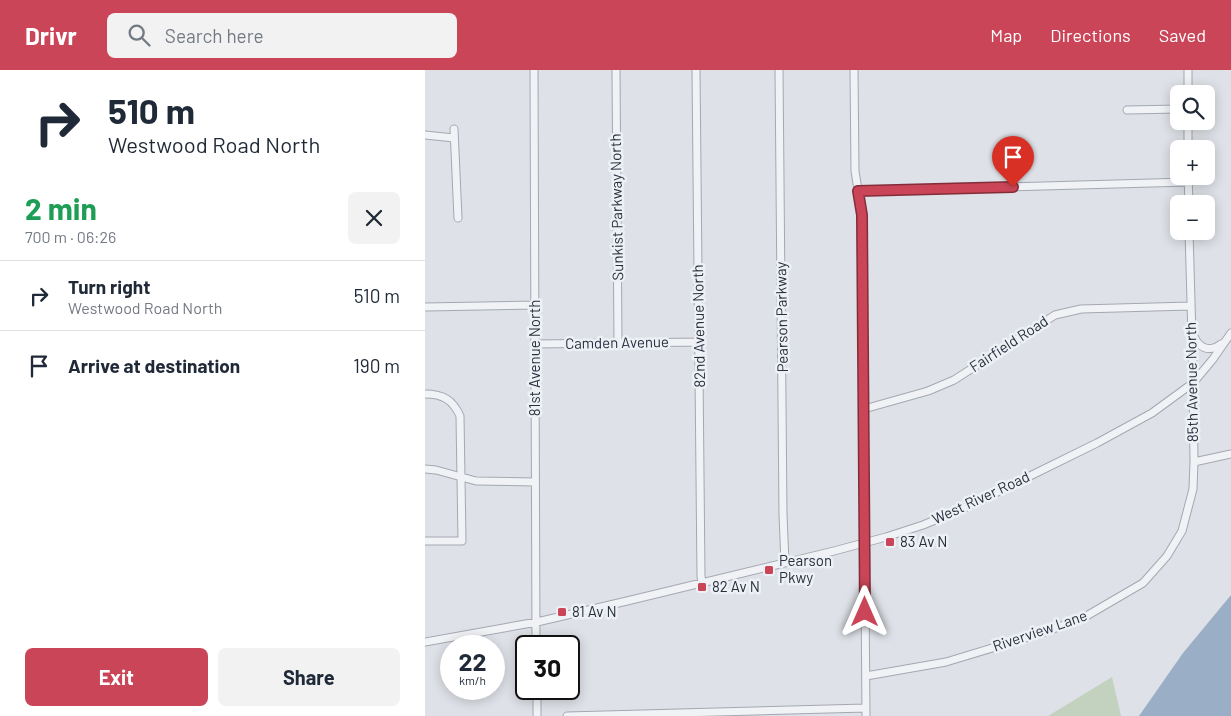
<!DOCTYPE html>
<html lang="en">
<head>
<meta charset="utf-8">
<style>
  body { margin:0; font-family:Barlow,sans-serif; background:#f2f2f3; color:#1f2937; height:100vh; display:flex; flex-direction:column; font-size:19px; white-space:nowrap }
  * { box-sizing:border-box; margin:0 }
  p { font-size:16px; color:#747a83 }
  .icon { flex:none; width:28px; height:28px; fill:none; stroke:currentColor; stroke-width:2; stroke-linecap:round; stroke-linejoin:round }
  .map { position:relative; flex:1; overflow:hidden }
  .sheet { display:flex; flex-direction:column; background:#fff; width:425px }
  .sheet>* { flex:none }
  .hud { background:#fff; color:#1f2937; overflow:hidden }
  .controls { position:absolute; left:745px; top:15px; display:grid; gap:10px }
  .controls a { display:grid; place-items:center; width:45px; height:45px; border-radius:8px; background:#fff; box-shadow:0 2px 12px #0003; font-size:25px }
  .speed { position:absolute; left:15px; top:565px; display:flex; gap:10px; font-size:25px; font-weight:700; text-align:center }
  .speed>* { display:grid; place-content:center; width:65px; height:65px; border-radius:50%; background:#fff; box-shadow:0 2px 12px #0003; line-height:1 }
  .speed small { font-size:12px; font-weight:400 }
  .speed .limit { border:2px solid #111; border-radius:8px; background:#fff; color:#111 }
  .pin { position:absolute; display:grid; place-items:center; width:42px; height:42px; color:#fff; margin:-51px -21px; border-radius:50% 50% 50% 0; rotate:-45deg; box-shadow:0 0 5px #0007 }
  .pin .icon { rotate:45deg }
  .me { position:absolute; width:55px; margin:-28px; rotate:0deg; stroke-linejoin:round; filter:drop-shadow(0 0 4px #0008) }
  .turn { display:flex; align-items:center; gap:18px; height:105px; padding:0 25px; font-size:22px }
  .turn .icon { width:65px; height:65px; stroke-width:2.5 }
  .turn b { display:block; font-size:35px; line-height:42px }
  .round { display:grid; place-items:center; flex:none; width:52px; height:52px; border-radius:8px; background:#f2f2f3 }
  .overview { display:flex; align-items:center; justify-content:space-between; height:85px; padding:0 25px }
  h1 { font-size:30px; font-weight:700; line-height:38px; color:#1e9e55 }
  .action { display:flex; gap:10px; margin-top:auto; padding:10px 25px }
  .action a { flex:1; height:58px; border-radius:8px; background:#ca4557; color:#fff; font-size:20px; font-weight:700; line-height:58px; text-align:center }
  .action a+a { background:#f2f2f3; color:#1f2937 }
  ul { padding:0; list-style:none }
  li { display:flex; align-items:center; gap:15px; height:70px; padding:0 25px; border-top:1px solid #e0e1e3 }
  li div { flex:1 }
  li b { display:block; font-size:19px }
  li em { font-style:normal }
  header { display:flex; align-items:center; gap:30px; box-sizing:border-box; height:70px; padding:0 25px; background:#ca4557; color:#fff }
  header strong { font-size:24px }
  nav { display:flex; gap:28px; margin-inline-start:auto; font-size:18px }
  .search { width:350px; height:45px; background:#f2f2f3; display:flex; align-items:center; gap:12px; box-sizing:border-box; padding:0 18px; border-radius:8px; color:#747a83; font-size:19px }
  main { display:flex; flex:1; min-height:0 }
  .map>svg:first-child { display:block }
</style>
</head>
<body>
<header>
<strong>Drivr</strong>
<div class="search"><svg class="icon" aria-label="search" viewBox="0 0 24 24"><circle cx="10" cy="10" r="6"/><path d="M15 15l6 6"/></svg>Search here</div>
<nav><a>Map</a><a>Directions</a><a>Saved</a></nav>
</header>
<main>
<section class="sheet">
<div class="hud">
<div class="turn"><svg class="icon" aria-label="right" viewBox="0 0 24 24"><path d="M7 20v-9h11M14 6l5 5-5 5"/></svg><div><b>510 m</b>Westwood Road North</div></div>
</div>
<div class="overview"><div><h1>2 min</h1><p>700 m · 06:26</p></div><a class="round"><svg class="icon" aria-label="close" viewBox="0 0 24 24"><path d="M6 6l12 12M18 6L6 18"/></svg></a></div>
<ul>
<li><svg class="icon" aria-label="right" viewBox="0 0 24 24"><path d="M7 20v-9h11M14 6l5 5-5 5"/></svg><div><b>Turn right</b><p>Westwood Road North</p></div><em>510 m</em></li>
<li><svg class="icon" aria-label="arrive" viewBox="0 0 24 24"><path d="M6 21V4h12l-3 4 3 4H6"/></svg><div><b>Arrive at destination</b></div><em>190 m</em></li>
</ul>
<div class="action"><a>Exit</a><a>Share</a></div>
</section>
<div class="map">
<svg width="806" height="646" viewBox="0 0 806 646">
  <rect width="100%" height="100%" fill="#dee1e7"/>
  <!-- green -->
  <path fill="#c3d1bf" d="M687,607L696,646H623Z"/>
  <!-- water -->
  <path fill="#9aafc6" d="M806,525V646H714L758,583Z"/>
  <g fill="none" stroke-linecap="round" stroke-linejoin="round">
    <!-- minor casing -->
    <g stroke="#a4a8b1" stroke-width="9">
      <path id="minor" d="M109,0L111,576
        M191,0L193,274
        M271,0L276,506L277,513
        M354,0L358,444L360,493
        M429,0L430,101L437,145L441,646
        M763,0V24
        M702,40L754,39
        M763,51V79
        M29,59L33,148
        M0,65L29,68
        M763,106L764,134
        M433,121L763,112
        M0,237L109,235
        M768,264C773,278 784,283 796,274
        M110,274L275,272
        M0,324C18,324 28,330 35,346L37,471H0
        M439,339L503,321L529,310L630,245L656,239L765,236
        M769,392L806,384
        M0,399L11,400L51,411L110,412
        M0,572L112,552L202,531L409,481L461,467L498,455L544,436L672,373L727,343L768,313L788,289L806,263
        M441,606L521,592L620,562L658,548L718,513L742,486L757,461L768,419L769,392L768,302L764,161
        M112,619V646
        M142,646L441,638"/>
    </g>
    <!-- minor -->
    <use href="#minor" stroke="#f0f2f6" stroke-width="7"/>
  </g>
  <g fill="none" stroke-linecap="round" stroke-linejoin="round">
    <!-- route casing -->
    <g stroke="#832d39" stroke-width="12">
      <path id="route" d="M440,542L437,145L433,121L588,117"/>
    </g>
    <!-- route -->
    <use href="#route" stroke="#ca4557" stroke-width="9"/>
  </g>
  <!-- markers -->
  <g fill="#ca4557" stroke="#edf0f5" stroke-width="2">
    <rect x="460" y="467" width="10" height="10" rx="2.5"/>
    <rect x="339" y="495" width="10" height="10" rx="2.5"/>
    <rect x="272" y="512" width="10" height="10" rx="2.5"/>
    <rect x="132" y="537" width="10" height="10" rx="2.5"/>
  </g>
  <g text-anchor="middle" stroke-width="5" stroke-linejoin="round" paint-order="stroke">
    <!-- street labels -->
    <g font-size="15" fill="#282f3d" stroke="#edf0f5">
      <text transform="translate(192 137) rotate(-91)" y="5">Sunkist Parkway North</text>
      <text transform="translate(357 247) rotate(-91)" y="5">Pearson Parkway</text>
      <text transform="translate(274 256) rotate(-91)" y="5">82nd Avenue North</text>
      <text transform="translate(192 273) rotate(-1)" y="5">Camden Avenue</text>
      <text transform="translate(584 274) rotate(-33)" y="5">Fairfield Road</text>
      <text transform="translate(110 288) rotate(-90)" y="5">81st Avenue North</text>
      <text transform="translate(767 312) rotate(-91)" y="5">85th Avenue North</text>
      <text transform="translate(556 428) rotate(-25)" y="5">West River Road</text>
      <text transform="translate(615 561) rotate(-19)" y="5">Riverview Lane</text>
    </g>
    <!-- poi labels -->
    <g font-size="15" fill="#282f3d" stroke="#edf0f5" text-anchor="start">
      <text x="475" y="477">83 Av N</text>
      <text x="354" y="496">Pearson<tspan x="354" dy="17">Pkwy</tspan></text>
      <text x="287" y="522">82 Av N</text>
      <text x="147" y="547">81 Av N</text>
    </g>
  </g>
</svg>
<div class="controls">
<a><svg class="icon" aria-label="search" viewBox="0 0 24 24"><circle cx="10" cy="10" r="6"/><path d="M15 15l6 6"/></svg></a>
<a>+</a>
<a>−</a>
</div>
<div class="speed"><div>22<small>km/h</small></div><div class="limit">30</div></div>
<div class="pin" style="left:588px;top:117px;background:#d93025"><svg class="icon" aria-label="arrive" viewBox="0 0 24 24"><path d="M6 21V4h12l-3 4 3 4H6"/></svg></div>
<svg class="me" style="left:440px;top:542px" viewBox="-20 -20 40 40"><path d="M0-17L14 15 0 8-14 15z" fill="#ca4557" stroke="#fff" stroke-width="4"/></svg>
</div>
</main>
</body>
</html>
